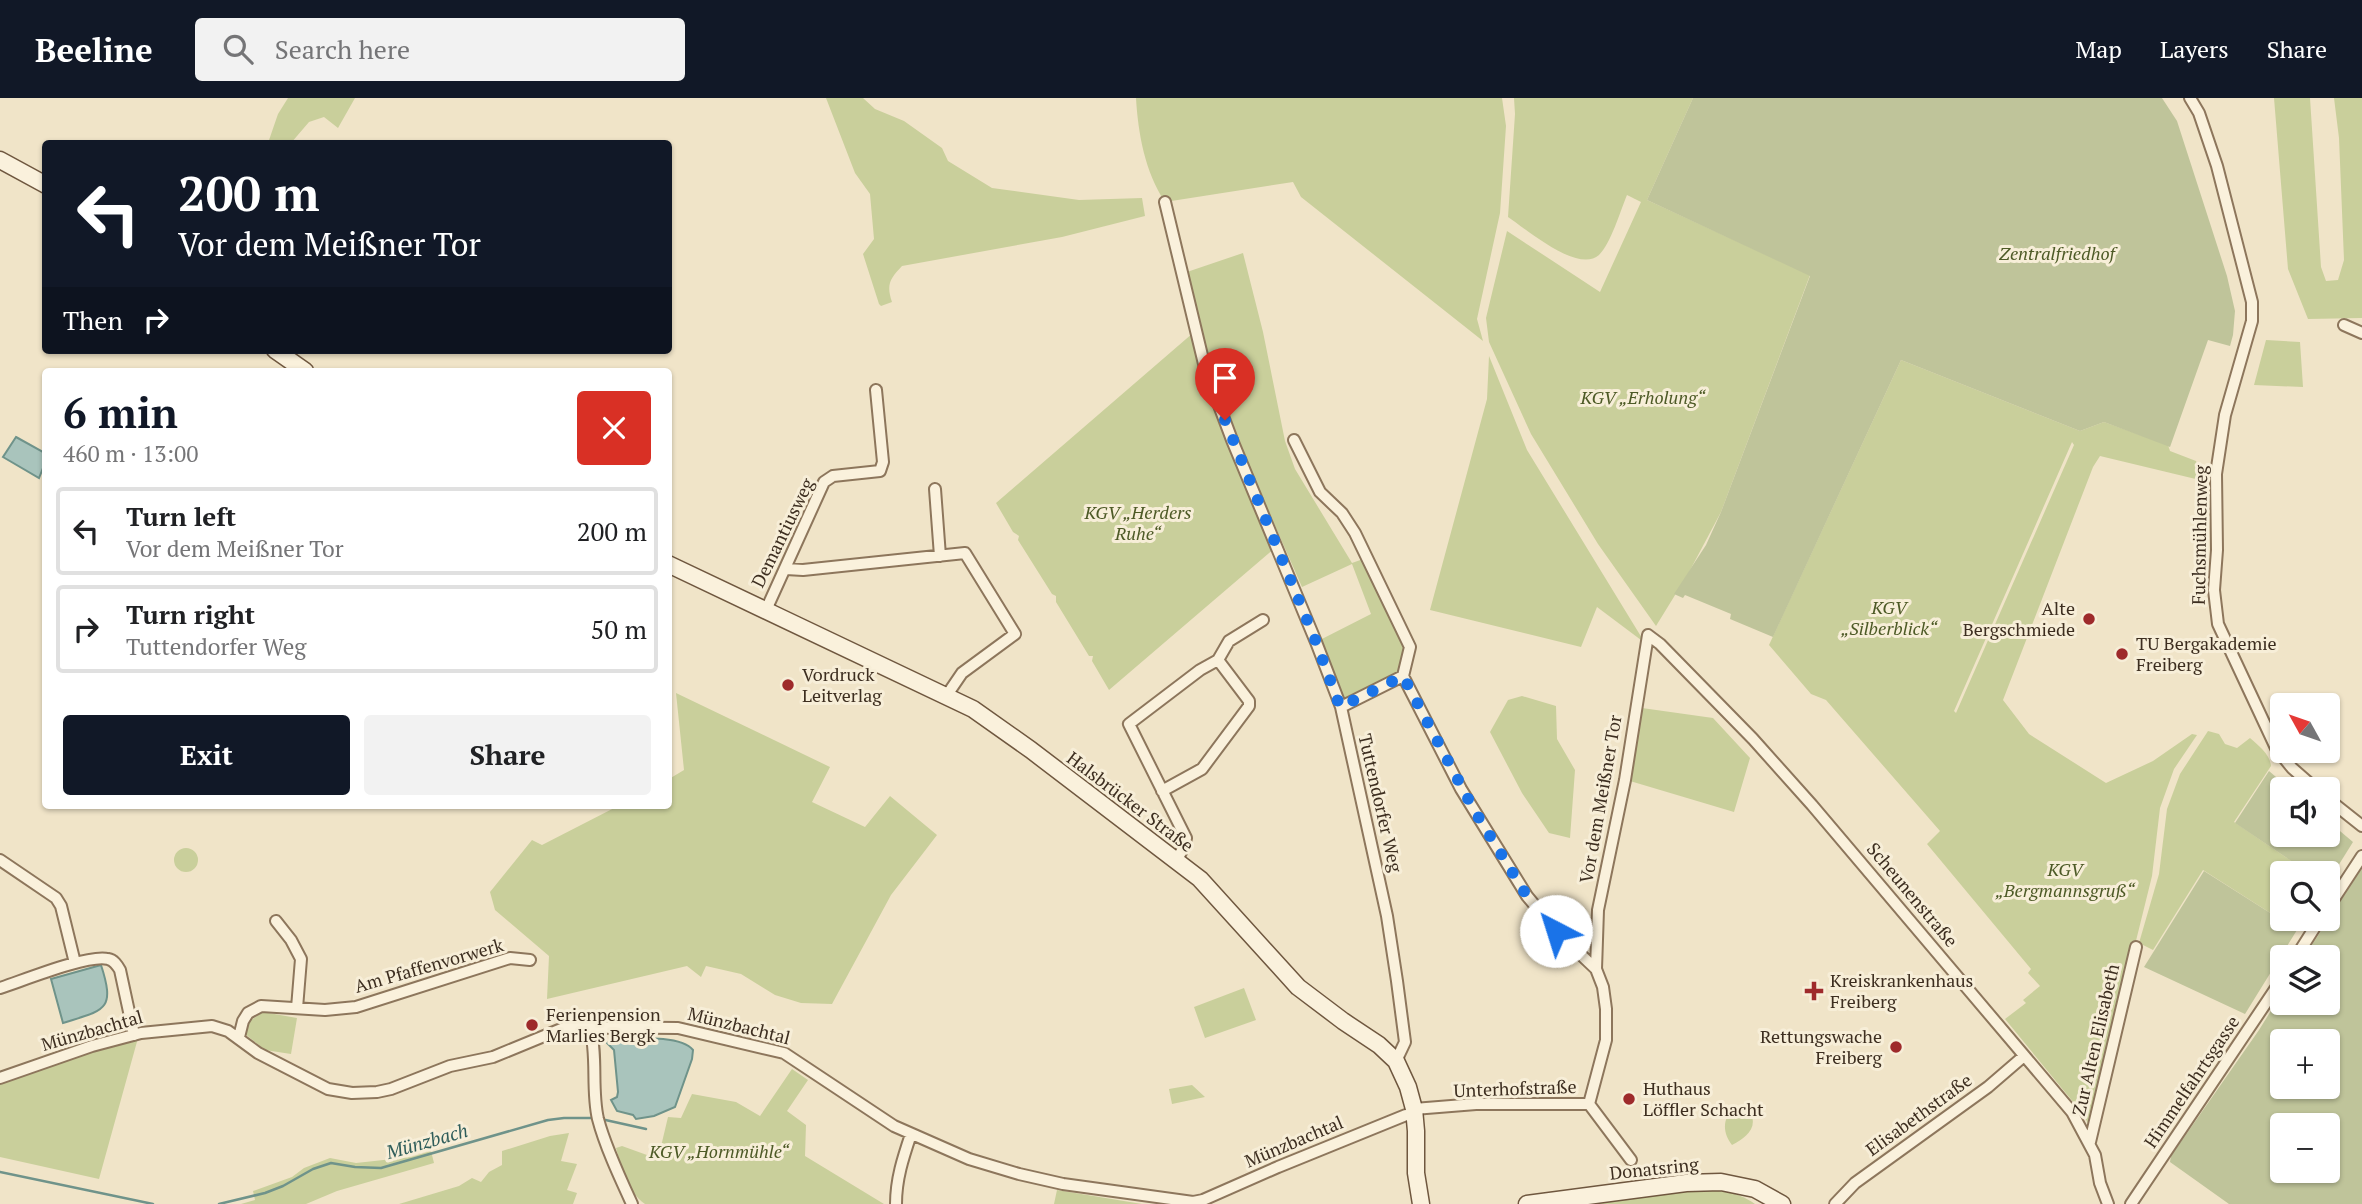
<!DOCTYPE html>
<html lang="en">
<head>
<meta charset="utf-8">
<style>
  body { margin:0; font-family:"PT Serif",serif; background:#f2f2f2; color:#202124; height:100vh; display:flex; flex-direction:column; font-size:26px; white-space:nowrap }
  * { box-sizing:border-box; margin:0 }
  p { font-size:23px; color:#757577 }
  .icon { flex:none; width:38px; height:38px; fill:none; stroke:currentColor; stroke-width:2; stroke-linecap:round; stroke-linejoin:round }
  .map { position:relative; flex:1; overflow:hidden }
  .drawer { position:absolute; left:42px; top:270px; width:630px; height:441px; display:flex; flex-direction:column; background:#fff; border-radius:7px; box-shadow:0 2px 5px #0004 }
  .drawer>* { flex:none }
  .banner { position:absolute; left:42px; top:42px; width:630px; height:214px; border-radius:7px; box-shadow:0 2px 5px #0004; background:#111827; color:#fff; overflow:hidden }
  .needle { width:46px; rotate:310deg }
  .tools { position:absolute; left:2270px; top:595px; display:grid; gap:14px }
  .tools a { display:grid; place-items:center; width:70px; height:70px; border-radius:7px; background:#fff; box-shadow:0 2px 5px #0004; font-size:35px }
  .pin { position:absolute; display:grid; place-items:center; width:60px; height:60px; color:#fff; margin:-72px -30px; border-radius:50% 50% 50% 0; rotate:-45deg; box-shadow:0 0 7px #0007 }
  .pin .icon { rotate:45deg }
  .me { position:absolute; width:77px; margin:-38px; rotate:320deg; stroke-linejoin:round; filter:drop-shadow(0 0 5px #0008) }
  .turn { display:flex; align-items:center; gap:24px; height:147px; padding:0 21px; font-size:32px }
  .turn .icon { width:91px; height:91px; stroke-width:2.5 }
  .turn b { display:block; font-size:49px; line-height:60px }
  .then { display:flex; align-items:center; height:66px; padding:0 21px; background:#0003; gap:14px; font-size:26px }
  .round { display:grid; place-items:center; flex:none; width:74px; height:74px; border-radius:7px; background:#f2f2f2 }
  .head { display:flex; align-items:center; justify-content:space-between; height:119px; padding:0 21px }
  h1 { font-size:42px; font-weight:700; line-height:52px; color:#111827 }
  .button { display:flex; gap:14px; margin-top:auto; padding:14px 21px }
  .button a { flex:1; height:80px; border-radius:7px; background:#111827; color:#fff; font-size:28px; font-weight:700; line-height:80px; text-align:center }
  .button a+a { background:#f2f2f2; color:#202124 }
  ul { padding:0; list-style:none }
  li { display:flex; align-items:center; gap:21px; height:88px; margin:0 14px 10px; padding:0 7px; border:4px solid #e0e0e0; border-radius:7px }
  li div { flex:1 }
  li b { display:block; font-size:26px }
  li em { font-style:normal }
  header { display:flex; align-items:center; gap:42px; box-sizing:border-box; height:98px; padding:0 35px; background:#111827; color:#fff }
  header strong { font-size:33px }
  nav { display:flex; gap:38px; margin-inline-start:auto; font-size:24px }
  .search { width:490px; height:63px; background:#f2f2f2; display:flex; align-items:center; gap:18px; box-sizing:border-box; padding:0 24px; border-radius:7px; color:#757577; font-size:26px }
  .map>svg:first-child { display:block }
</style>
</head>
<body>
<header>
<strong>Beeline</strong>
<div class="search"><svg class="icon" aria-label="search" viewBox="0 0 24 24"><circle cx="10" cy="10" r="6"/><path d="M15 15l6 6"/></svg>Search here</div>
<nav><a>Map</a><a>Layers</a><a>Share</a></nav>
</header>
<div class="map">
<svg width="2362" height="1106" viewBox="0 0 2362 1106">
  <rect width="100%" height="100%" fill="#f0e4c8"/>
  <!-- green -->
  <path fill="#c9cf9b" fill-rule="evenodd" d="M288,0H355L338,30L324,19L309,24L291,45H268L278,16Z
    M826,0H863L875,11L904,23L942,50L948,63L992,90L1079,102L1142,100L1145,118L1062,139L902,168C890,181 886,186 892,204L881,208L879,206L863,156L874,141L870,96L855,75Z
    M1136,0H1502L1506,28L1500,115L1477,221L1483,243L1301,99L1293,84L1165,104C1145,74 1138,35 1136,0Z
    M1514,0H1693L1647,102L1810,177L1721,414L1688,476L1656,528L1598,446L1531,336L1489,244L1486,220L1507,133L1600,194L1641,104L1627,97C1620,114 1611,145 1599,157C1578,176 1526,131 1508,119L1515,16Z
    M2274,0H2310L2321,169L2326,183L2338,182L2344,162L2339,40L2334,0H2362V220L2308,221L2288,171Z
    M1243,155L1263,234L1285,343L1295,371L1352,465L1366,460L1410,549L1403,578L1341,609L1316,544L1371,516L1352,466L1302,489C1257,386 1208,285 1184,175Z
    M1193,235L1275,450L1109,592L1092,563L1093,558H1089L1056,504V498L1052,496L1018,442L1019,438L1013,434L996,405Z
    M2266,242L2300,244L2303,289L2254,287Z
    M1489,258L1527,352L1645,545L1597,509L1581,549L1430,512L1487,301Z
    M1901,262L2080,333L2104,324L2168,347L2170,353L2196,363L2204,383L2100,358L2093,369L2003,602L2029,636L2106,685L2153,663L2192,636L2197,637L2174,671L2160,710L2152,778L2090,1029L2083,1016L2005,921L2026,905L2023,902L2040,888L2028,875L2031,871L1927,746L1940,733L1826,602L1811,596L1769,547ZM2072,344L2074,347L1956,615L1954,613Z
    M676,595L830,669L812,704L865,729L890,698L937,737L891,797L832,906L801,905L775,897L741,876L706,868L701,879L687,868L547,901L549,858L495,812L490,794L532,742L542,747L620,707H668L669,681L684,672Z
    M1522,598L1556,608L1557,641L1575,672L1570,740L1549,735L1522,695L1490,634L1508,602Z
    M1642,610L1713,620L1750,660L1734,714L1630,683Z
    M2208,633L2219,636L2225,646L2237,650L2250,640C2259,648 2270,656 2271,668L2234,724L2309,775H2282V821H2304L2297,832L2203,772L2153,852L2139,845L2159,776L2167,711L2180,676Z
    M174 762a12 12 0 1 1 24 0a12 12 0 1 1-24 0Z
    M1244,890L1256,922L1205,940L1194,909Z
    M263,914L297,920L291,956L265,952L245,936L248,924Z
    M138,940L99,1081L0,1059V986L101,949Z
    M792,971L808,982L787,1013L806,1027L805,1058L884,1106H645C627,1093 622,1071 616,1050L622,1048L658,1061L668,1019L681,1020L692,996L736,1004L760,1018Z
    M1192,987L1205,999L1172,1006L1169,991Z
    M1736,1009L1751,1016C1758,1031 1744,1041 1732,1047C1722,1035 1722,1018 1736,1009Z
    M569,1035L561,1063L577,1066L567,1092L577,1095L573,1106H399L459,1088L472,1080L481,1084L489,1074L502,1067V1053L550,1038Z
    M431,1053L434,1065L337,1093L306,1106H241L255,1102L253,1093L292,1079L304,1070L330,1060L356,1065L411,1059Z
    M1057,1092L1142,1106H1054Z
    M1692,1092C1715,1092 1736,1092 1755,1106H1574Z"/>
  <!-- cemetery -->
  <path fill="#bfc49a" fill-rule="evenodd" d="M1693,0H2162L2177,23L2227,178L2235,213L2233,237L2230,248L2208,242L2170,349L2104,324L2080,333L1901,262L1773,539L1730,521L1731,516L1685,497L1683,500L1674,496L1706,447L1721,414L1810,178L1647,102Z
    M2269,673L2290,691H2282V737H2328V723L2353,744L2328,784V775H2309L2235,725Z
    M2362,770V1106H2229L2170,1064L2171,1058L2259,932L2282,895V905H2328V859H2304ZM2282,943H2328V989H2282ZM2282,1027H2328V1073H2282Z
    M2204,773L2297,832L2245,916L2144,869Z"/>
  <!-- water -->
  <path fill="#a9c4bc" stroke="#6f938a" stroke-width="2" d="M16,339L45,355V365L39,380L3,359Z
    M101,867C116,913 104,912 63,925L51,881Z
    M611,941C632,941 680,936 693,952L692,961L675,1009L654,1018L636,1021L633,1017L617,1013L611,1002L617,999L618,994L614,952L607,945Z"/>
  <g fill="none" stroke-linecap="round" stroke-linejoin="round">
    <!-- stream -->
    <path stroke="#6f938a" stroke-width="2.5" d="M601,1021L646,1031
      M0,1074L153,1106
      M219,1106L265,1095L283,1088L313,1071L331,1065L355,1069L381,1070L548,1022L564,1020H595"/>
    <!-- street casing -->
    <g stroke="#8d765c" stroke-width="14">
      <path id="street" d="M2190,0L2199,15L2217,68L2252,204V223L2225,317L2216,376L2217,452L2214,492L2218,526L2276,650L2292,670L2316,691
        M1165,104L1205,270L1232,342L1316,544L1341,609L1387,818L1397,883L1405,944L1396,963
        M2344,227L2362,235
        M1294,342L1320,394L1342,415L1355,435L1410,549L1403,578L1461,691L1527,798L1556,833L1596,871L1603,889L1606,911V942L1589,1006
        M935,391L940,458
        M786,471L803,472L965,455L1015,536L962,575L947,597
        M766,512L824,384L833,378L880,373L883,364L876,292
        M1341,609L1403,578
        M1162,693L1202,671L1249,608V603L1218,562
        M2328,701L2362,728
        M0,762L56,800L61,808L75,865
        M1176,763L1184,749L1186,740L1129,626L1200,572L1218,562L1229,543L1263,522
        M2328,810L2362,758
        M276,823L291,842L301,861L297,910
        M2296,859L2320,821
        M1596,871L1598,812L1625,682L1648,537L1660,546L1753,641L1812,707L2072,1014L2095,1057L2100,1085L2108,1106
        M0,890C22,883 88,856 108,861C114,862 117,867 120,872L134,937
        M590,929C598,959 591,991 598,1021C605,1048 620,1080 632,1106
        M239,939L243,923L248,915L261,908L325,912L356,909L510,860L530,862
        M0,980L92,948L141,935L212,928L228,933L258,955L328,991L352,995L377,994L391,991L450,968L493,959L566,929L678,930L784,955L894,1028L969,1061L1019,1076L1063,1086L1193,1104L1203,1102L1278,1069L1406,1017H1414
        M1414,1011L1476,1006H1589L1631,1062
        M2090,1044L2136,849
        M896,1106C896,1081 903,1060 911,1036
        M1835,1106L1855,1085L1988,989L2024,958
        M2131,1106L2282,881"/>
    </g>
    <!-- secondary casing -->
    <g stroke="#6f573f" stroke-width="19">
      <path id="secondary" d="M0,62L46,87
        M275,252L305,273
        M668,466L973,611L1031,652L1200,781L1298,889L1343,923L1379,947L1396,963L1408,989L1414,1011L1416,1033V1075L1421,1106
        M1527,1106L1686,1085L1721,1084L1755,1091L1782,1106"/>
    </g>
    <!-- street -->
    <use href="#street" stroke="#faf1dc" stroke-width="10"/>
    <!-- secondary -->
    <use href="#secondary" stroke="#faf1dc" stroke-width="16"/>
  </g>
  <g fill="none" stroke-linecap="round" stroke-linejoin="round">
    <!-- route -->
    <path stroke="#1a73e8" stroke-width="12" stroke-dasharray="0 21.6" d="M1225,322L1316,544L1340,609L1403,578L1474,712L1527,798L1556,833"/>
  </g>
  <!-- markers -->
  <g fill="#9e2a2b" stroke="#f7eed8" stroke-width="2.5">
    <circle cx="2089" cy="521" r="7"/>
    <circle cx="2122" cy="556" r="7"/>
    <circle cx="788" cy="587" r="7"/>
    <path d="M1810.5 882.5h7v7h7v7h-7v7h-7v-7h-7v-7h7z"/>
    <circle cx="532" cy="927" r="7"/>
    <circle cx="1896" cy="949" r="7"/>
    <circle cx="1629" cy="1001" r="7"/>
  </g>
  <g text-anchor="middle" stroke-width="6" stroke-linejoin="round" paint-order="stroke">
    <!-- park labels -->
    <g font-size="18" font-style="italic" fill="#4d5a26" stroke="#f7eed8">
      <text x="2057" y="162">Zentralfriedhof</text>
      <text x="1643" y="306">KGV „Erholung“</text>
      <text x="1138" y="421">KGV „Herders<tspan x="1138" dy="21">Ruhe“</tspan></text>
      <text x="1889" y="516">KGV<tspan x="1889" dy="21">„Silberblick“</tspan></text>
      <text x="2065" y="778">KGV<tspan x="2065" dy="21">„Bergmannsgruß“</tspan></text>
      <text x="719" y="1060">KGV „Hornmühle“</text>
    </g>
    <!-- street labels -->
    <g font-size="18" fill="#3d2e20" stroke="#f7eed8">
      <text transform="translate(783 435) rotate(-64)" y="6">Demantiusweg</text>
      <text transform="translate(2200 437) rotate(-89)" y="6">Fuchsmühlenweg</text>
      <text transform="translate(1601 701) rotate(-80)" y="6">Vor dem Meißner Tor</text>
      <text transform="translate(1130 704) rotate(37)" y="6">Halsbrücker Straße</text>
      <text transform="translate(1380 705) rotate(77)" y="6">Tuttendorfer Weg</text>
      <text transform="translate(1912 797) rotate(50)" y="6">Scheunenstraße</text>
      <text transform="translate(429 868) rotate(-16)" y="6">Am Pfaffenvorwerk</text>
      <text transform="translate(739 928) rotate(14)" y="6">Münzbachtal</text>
      <text transform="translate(92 933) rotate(-16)" y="6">Münzbachtal</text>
      <text transform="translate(2096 942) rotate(-77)" y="6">Zur Alten Elisabeth</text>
      <text transform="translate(2192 984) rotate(-56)" y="6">Himmelfahrtsgasse</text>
      <text transform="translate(1515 991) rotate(-2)" y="6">Unterhofstraße</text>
      <text transform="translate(1919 1017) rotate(-36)" y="6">Elisabethstraße</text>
      <text transform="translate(1294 1044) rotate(-23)" y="6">Münzbachtal</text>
      <text transform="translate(1654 1071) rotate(-6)" y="6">Donatsring</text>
    </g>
    <!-- poi labels -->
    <g font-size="18" fill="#3d2e20" stroke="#f7eed8" text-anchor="start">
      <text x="2075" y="517" text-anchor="end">Alte<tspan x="2075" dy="21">Bergschmiede</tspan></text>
      <text x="2136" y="552">TU Bergakademie<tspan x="2136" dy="21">Freiberg</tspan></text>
      <text x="802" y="583">Vordruck<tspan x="802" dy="21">Leitverlag</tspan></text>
      <text x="1830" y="889">Kreiskrankenhaus<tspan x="1830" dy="21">Freiberg</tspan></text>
      <text x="546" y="923">Ferienpension<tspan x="546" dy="21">Marlies Bergk</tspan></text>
      <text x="1882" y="945" text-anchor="end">Rettungswache<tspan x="1882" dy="21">Freiberg</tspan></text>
      <text x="1643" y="997">Huthaus<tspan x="1643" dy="21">Löffler Schacht</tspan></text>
    </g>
    <!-- water labels -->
    <g font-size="19" font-style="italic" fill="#2f5d5a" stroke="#f7eed8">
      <text transform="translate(427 1043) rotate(-16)" y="7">Münzbach</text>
    </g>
  </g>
</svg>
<div class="tools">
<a><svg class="needle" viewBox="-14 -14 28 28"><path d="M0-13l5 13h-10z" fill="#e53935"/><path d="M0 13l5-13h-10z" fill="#757577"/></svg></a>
<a><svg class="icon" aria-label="sound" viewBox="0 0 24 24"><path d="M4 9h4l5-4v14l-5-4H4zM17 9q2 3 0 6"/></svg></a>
<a><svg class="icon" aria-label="search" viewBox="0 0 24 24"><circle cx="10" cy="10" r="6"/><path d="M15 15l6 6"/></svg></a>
<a><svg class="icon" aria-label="layers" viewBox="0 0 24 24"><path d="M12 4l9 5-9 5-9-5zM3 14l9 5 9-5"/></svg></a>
<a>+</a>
<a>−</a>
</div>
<div class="pin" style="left:1225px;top:322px;background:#d93025"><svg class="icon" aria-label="arrive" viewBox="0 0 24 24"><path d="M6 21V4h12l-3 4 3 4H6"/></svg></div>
<svg class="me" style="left:1556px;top:833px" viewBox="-20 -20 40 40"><circle r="19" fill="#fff"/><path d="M0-13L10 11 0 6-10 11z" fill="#1a73e8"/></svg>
<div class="banner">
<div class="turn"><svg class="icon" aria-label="left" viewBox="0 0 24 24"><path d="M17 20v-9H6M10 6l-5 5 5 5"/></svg><div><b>200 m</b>Vor dem Meißner Tor</div></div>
<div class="then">Then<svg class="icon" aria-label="right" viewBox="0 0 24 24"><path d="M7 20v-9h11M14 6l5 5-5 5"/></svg></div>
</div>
<section class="drawer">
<div class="head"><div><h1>6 min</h1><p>460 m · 13:00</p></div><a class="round" style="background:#d93025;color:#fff"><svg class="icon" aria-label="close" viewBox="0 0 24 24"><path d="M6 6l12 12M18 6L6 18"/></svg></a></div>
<ul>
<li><svg class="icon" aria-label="left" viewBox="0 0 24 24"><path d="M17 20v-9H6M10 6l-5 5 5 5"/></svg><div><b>Turn left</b><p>Vor dem Meißner Tor</p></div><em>200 m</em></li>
<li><svg class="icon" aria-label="right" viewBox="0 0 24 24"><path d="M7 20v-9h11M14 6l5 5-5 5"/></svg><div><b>Turn right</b><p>Tuttendorfer Weg</p></div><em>50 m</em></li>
</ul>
<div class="button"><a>Exit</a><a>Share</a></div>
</section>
</div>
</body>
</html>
